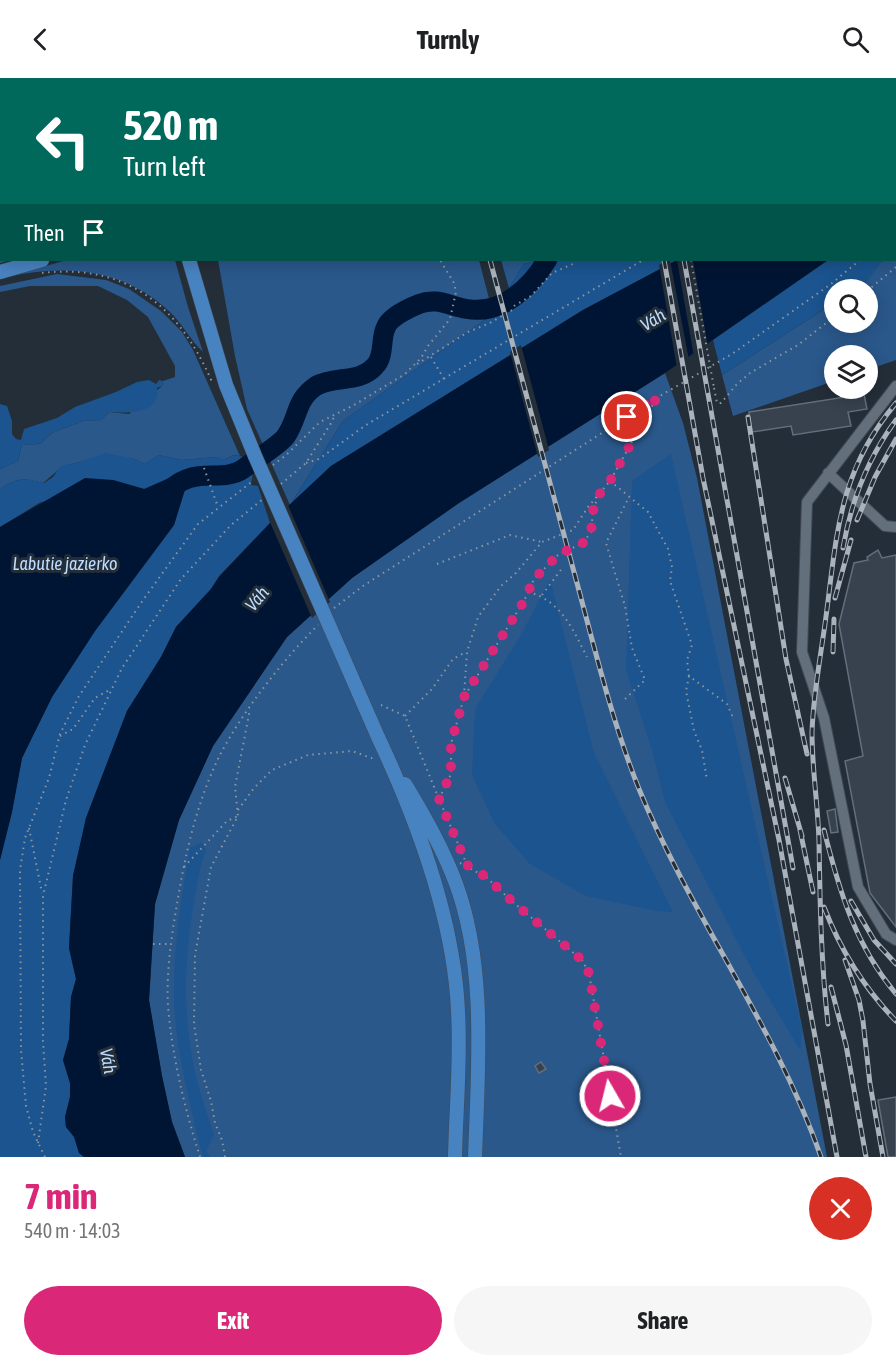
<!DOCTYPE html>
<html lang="en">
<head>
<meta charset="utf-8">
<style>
  body { margin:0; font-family:"Asap Condensed",sans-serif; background:#f6f6f6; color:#202124; height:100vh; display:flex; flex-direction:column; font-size:22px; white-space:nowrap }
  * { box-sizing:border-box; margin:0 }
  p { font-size:20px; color:#757577 }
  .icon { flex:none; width:33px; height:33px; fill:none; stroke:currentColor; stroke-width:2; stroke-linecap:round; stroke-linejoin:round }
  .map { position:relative; height:1079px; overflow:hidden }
  .sheet { display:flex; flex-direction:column; background:#fff; flex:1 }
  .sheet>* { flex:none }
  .hud { position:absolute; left:0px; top:0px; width:897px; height:183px; box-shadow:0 3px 15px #0003; background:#00695c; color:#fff; overflow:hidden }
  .controls { position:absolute; left:824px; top:201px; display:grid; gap:12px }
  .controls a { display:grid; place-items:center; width:54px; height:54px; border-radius:50%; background:#fff; box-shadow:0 3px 15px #0003; font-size:30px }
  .pin { position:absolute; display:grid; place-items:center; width:51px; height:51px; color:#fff; margin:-26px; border:3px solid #fff; border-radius:50%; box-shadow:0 2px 6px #0007 }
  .me { position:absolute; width:66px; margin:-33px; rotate:352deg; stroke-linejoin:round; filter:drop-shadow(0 0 4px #0008) }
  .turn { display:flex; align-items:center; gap:21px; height:126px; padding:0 24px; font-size:27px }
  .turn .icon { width:78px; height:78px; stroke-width:2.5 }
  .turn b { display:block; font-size:42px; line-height:51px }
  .then { display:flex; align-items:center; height:57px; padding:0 24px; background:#0003; gap:12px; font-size:22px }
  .round { display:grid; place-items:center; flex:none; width:63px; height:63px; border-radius:32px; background:#f6f6f6 }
  .summary { display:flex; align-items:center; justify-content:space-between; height:102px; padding:0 24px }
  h1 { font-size:36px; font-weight:700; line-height:45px; color:#db2777 }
  .primary-button { display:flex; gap:12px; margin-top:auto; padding:12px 24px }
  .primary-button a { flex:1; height:69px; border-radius:36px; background:#db2777; color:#fff; font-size:24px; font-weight:700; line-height:69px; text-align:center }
  .primary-button a+a { background:#f6f6f6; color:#202124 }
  header { display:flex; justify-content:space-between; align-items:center; height:78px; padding:0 24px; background:#fff; font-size:27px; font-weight:700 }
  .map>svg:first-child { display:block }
</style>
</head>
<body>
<header><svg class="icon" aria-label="back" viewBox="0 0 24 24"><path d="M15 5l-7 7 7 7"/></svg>Turnly<svg class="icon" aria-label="search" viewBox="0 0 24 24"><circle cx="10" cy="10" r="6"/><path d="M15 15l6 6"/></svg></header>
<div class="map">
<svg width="896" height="1079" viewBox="0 0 896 1079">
  <rect width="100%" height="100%" fill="#242e39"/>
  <!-- green -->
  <path fill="#2a588b" d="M0,0L145,1L2,2V182H11L0,185Z
    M896,163V282L867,292V278H834V303L733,338L722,297L834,225V244H867V212L856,211L865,205L882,182H896Z
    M67,182H175L188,229L203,274C191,263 182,245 169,233C123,190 64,186 7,199Z
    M218,182H479L493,236L343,343L290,427L247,331L235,278Z
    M501,182H540L524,186L509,210Z
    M57,196L106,202L129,211L161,233L182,254L193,272L240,378L234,377L223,382L216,379L182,382L159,377L145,386L131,380L80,384L63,388L43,405C23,400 19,399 0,411V391L18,383L22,366L35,367L41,365L52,355L83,343L101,342L109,334L129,336L162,308L163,303L175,299V288L148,239L127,222L98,208H30L0,214V208Z
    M665,295L683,345L697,400L827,1079H185L172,1044L162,998L149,922L155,826L179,742L213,668L287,559L352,500L459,425Z"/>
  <!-- forest -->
  <path fill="#1b548f" d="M670,0H843L671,2Z
    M540,182H677L583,232L331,388L290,427L343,343L493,236L524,186Z
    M828,182H882C864,207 867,211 834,212V225L722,297L713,262Z
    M149,302L156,306L159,302L163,303L162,308L157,310C157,314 158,317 156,321C151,336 122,335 109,334L101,342L83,343L52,355L41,365L35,367L22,366L18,383L0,391V326L7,328L12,343V356L16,361L21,362L24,351L57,340L75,329L116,314L137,304Z
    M105,375L131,380L145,386L159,377L182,382L216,379L223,382L234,377L244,379V387L253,394L251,407L258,408L270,445L219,498L211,511L176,549L161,579L127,633L86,740L73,798L69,870L76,901L71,919L69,961L63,982L70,1005V1019L65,1039L66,1049L75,1059L79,1075L84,1079H0V782L12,734L22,680L52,619L95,553L174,447L185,412L144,411L113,402L39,425L0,449V411C19,399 23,400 44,405L53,399L61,388L80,384Z
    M671,376L802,952L800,972L751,890L665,724L652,672L626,592L632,403Z
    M550,501L594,675L673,834L657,833L586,818L530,786L495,746L472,697L475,631L520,559Z
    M202,764L206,771C199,790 197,809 193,829C184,887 183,933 194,990C199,1013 207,1035 214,1057L206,1073L210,1079H204L201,1072C189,1020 173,963 174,910C174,863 182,816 190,770Z"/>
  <!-- water -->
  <path fill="#001533" d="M677,182H828L665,295L459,425L352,500L287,559L213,668L179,742L155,826L149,922L162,998L172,1044L185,1079H84L79,1075L74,1059L66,1049L65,1039L70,1019V1005L63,982L69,961L71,919L76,901L69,870L73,798L86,740L127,633L161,579L176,549L211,511L219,499L270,445L331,388L583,232Z
    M85,400L113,402L144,411L167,401L185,411L174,447L95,553L52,619L22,680L12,734L0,782V449Z"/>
  <!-- pier -->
  <path fill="#242e39" d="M670,182L689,282L677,290L659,187Z
    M677,182H693L708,269L694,279Z
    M521,267L549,372L538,379L510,274Z
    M287,425L330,524L312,540L269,442Z"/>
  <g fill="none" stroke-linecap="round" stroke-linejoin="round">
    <!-- river -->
    <path stroke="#001533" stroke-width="20" d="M743,2V0
      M157,424C167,414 176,404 190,400C207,394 227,402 243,391C253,383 280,367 286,358C299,339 295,322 316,308C335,297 359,306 375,288C385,278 380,261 386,249C390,239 409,230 419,226C437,219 449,228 467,231C502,237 531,209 547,182"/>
  </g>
  <!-- building -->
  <path fill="#38424e" stroke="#636e7b" stroke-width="1.5" d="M864,316L867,331L848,334L851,348L793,357L791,348L752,354L749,334Z
    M878,472L882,480L896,477V849L870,815L845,683L863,678L839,546L854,485L868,482L867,479Z
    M835,731L838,754L831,755L827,733Z
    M541,984L546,991L539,995L535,988Z
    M896,1019V1079H888L878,1022Z"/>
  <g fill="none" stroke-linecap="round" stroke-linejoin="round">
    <!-- minor casing -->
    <g stroke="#424a53" stroke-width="12">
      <path id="minor" d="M373,2L374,0
        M500,2L502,0
        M896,308L807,424L802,574L824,640L858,809L886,856L896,862
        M828,395L885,448L896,449"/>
    </g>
    <!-- major casing -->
    <g stroke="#424a53" stroke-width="15">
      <path id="major" d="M159,0V2
        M189,182L226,307L255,378
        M0,194L42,182
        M378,659C417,742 454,842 458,933C461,982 456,1030 455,1079
        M405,706C424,737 442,769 455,803C487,887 478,991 475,1079"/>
    </g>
    <!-- path -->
    <path stroke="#8e969f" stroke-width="2" stroke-dasharray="1.5 4.5" stroke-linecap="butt" d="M478,0V2
      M613,0L614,2
      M663,0V2
      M857,2L858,0
      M896,150V149
      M42,195C127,185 180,229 212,304
      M867,213L896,189
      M431,279L444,301
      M417,286L468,254L490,245L512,232L514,228L531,218L552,195L573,186L576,182
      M714,310L717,325H721L737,306L750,295L798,267L834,239
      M306,385L319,381L366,347L643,182
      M273,387L285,378L320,344L354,327L405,296L421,280L428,268L450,241L456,214L454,205L440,182
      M204,390L218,429
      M610,403L648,434L668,471L672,489L670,503L692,567L687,582L689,598L727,626L734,642
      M281,406L306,385L333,342L334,336
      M437,486L510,457L542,464
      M528,514C561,522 573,552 587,579
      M542,517L563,489
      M334,530L363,508L658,319L732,276L831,206L860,182
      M689,598L686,613L694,653L702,672L707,702
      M464,618L467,574L478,539L501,508L515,496L542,464L573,452L588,429L610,403L656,321
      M625,621L645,602L632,570L625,528L606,465L629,419
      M381,627L405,638L439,721
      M405,638L432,611L453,581L466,574
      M60,658L73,651L95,620L111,611
      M238,732L254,710L272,692L308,677L352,673L374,681
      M29,750L42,815
      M460,785L486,799L514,825L582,882L589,895L621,1079
      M467,787L439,721L451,696V666L464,619L524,523L534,501L558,477L583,465L591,454L593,433L598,418
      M184,789L227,743L238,738
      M153,866H171
      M38,1065L46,1008L43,963V818L66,722L85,667L122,590L181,501L231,447L263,421
      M45,1079L33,1054L26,1028L21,972L20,792L25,760L49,700L60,656L79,618L143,522L198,446L254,402
      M200,1079C185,1031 172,979 168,928C166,893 172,855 178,820C186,773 197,725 218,681C241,635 282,583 318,547
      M225,1079L222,1062L215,1045L211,1023L201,992L194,946L195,877L211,789L238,738L235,709L250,631"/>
    <!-- minor -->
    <use href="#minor" stroke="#646f7c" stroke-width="10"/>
    <!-- major -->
    <use href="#major" stroke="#4883c1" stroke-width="14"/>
    <!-- rail casing -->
    <g stroke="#aab2bb" stroke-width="5">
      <path id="rail" d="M449,0V2
        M633,0V2
        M652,0V2
        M490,182C518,286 546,390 574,494C594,567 611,641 639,711C691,838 776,949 821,1079
        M664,182L703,400L779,762L837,1079
        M684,182L793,790
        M748,339L786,581L807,676
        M857,442L875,399L896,361
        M843,470C851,423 868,380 896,342
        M835,520L851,462
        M833,574L834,541
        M785,700L802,758
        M800,752L813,814
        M824,752C839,812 855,867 896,916
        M851,823L874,862L896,886
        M824,829C840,871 865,911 896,943
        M845,882L859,922L863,943L870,1006L883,1079
        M831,909L846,967L866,1079
        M828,946C821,886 820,824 819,764C818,727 812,691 812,655C813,618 820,582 825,546C837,459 837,395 896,325"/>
    </g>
    <!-- rail -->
    <use href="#rail" stroke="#242e39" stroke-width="3" stroke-dasharray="9" stroke-linecap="butt"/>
    <!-- major-bridge casing -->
    <g stroke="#424a53" stroke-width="15" stroke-linecap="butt">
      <path id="major-bridge" d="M255,378L378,659"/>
    </g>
    <!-- path-bridge -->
    <path stroke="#8e969f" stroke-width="2" stroke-dasharray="1.5 4.5" stroke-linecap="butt" d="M691,182L714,310"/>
    <!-- major-bridge -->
    <use href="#major-bridge" stroke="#4883c1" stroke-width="14"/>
  </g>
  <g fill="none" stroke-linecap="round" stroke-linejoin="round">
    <!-- route -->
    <path stroke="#db2777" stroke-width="10" stroke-dasharray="0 18" d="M610,1018L589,895L582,882L514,825L486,799L467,787L439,721L451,696V666L464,619L524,523L534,501L558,477L583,465L591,454L593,433L598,418L610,403L657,319L627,339"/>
  </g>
  <g text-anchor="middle" stroke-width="6" stroke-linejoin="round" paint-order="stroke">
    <!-- water labels -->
    <g font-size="18" font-style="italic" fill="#bedcfe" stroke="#242e39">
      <text transform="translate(653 242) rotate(-31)" y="6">Váh</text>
      <text x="65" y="492">Labutie jazierko</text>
      <text transform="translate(257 521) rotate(-50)" y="6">Váh</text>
      <text transform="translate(108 983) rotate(79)" y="6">Váh</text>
    </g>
  </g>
</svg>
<div class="controls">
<a><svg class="icon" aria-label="search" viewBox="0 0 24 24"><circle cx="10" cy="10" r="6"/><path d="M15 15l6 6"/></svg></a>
<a><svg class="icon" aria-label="layers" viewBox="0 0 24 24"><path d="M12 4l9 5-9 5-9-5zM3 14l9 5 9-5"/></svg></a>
</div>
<div class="pin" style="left:627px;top:339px;background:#d93025"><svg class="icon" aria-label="arrive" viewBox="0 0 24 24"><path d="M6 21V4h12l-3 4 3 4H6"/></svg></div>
<svg class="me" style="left:610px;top:1018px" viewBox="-20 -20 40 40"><circle r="17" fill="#db2777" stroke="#fff" stroke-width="3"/><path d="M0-11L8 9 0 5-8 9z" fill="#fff"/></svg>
<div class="hud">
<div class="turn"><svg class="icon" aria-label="left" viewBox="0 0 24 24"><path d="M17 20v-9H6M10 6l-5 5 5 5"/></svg><div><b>520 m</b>Turn left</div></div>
<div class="then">Then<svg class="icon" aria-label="arrive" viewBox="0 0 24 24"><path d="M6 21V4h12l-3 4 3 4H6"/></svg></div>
</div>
</div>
<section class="sheet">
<div class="summary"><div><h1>7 min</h1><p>540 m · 14:03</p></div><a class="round" style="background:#d93025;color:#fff"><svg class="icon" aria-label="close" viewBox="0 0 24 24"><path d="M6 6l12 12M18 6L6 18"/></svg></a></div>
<div class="primary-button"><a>Exit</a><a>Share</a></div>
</section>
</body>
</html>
